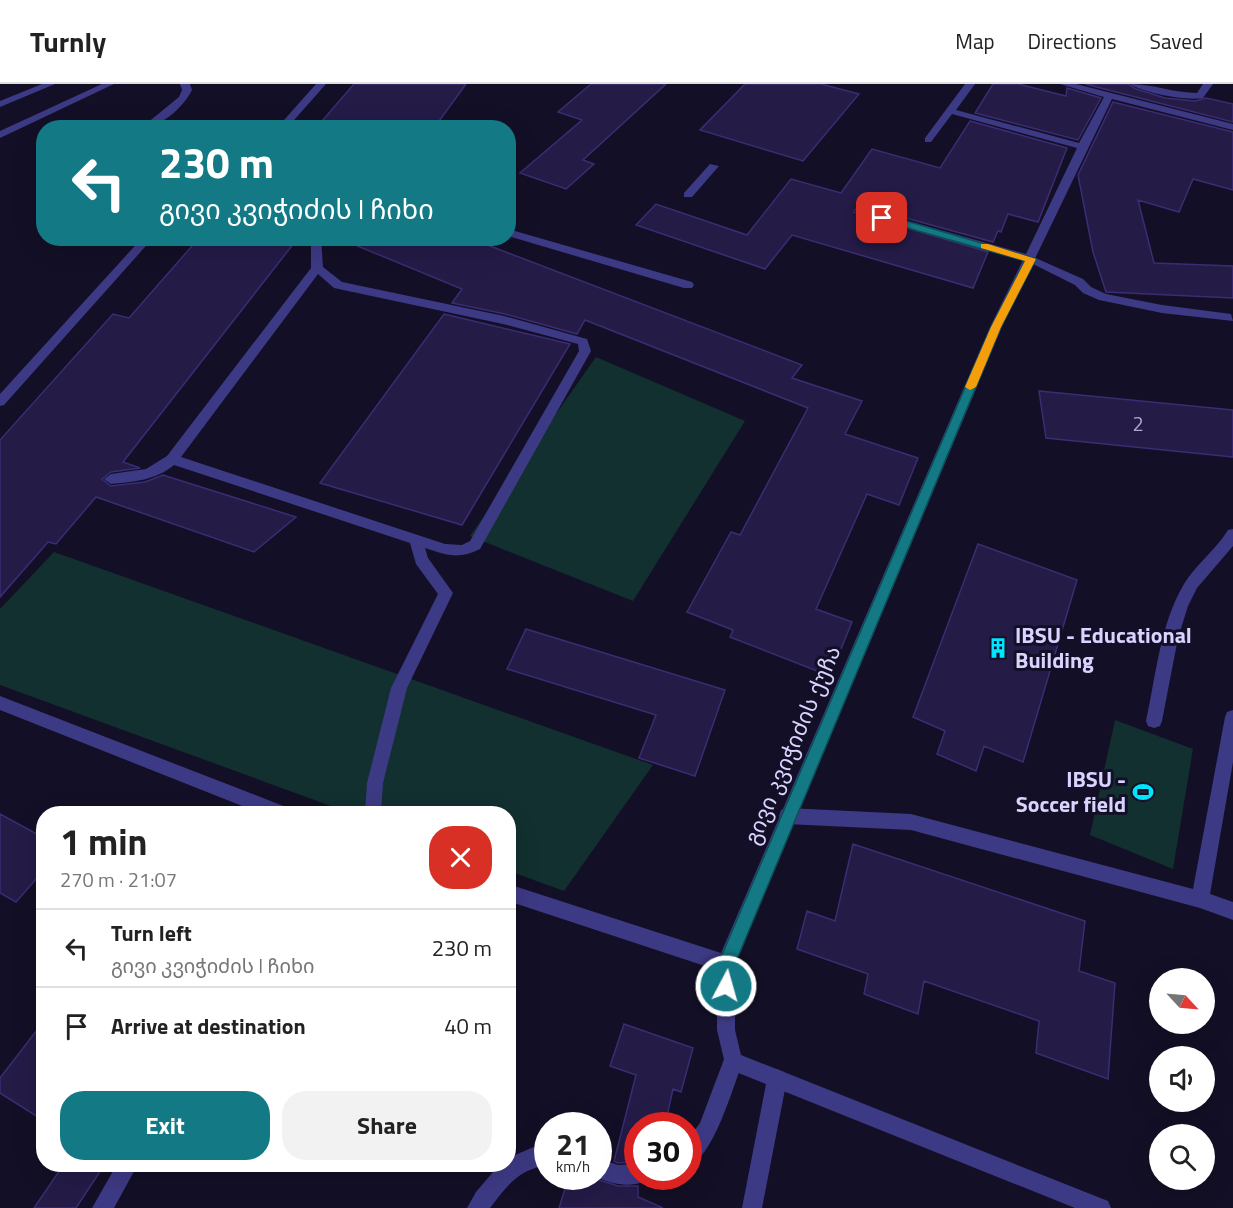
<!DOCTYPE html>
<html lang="en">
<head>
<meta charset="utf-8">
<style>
  body { margin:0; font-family:"Titillium Web","Noto Sans Georgian",sans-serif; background:#f2f2f2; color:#222; height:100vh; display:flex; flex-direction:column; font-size:22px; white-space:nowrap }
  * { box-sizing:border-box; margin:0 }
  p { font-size:20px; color:#767676 }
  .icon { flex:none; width:33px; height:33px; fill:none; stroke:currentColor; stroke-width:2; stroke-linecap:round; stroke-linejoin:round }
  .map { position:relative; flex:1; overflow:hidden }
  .drawer { position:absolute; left:36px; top:722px; width:480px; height:366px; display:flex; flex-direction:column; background:#fff; border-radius:24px; box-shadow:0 6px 24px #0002 }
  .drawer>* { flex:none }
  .banner { position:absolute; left:36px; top:36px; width:480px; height:126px; border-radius:24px; box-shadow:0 6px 24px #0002; background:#137a85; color:#fff; overflow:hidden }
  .needle { width:39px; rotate:116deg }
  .fabs { position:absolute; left:1149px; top:884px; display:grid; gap:12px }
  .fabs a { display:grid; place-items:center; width:66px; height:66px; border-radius:50%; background:#fff; box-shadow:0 6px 24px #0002; font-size:30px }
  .speed { position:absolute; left:534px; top:1028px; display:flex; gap:12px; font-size:30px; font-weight:700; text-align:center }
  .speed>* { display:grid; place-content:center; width:78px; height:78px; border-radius:50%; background:#fff; box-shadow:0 6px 24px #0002; line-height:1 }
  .speed small { font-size:15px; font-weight:400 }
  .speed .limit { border:9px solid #d22; background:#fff; color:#111 }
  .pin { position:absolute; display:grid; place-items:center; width:51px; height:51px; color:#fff; margin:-26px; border-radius:12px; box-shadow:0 3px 9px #0006 }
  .me { position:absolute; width:66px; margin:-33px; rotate:6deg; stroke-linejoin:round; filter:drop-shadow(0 0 4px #0008) }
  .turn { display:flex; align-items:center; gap:21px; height:126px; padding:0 24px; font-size:27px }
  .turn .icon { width:78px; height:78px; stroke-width:2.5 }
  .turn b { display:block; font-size:42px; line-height:51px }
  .round { display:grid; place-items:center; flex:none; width:63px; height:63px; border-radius:24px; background:#f2f2f2 }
  .head { display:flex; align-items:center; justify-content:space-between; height:102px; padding:0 24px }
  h1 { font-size:36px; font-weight:700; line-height:45px }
  .button { display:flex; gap:12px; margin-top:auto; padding:12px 24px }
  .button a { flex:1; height:69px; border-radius:24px; background:#137a85; color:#fff; font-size:24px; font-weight:700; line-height:69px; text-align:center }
  .button a+a { background:#f2f2f2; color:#222 }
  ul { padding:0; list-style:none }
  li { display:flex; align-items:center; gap:18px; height:78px; padding:0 24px; border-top:2px solid #e0e0e0 }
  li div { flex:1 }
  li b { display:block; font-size:22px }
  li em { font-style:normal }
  header { display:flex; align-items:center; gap:36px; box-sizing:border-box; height:84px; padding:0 30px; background:#fff; border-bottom:2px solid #e0e0e0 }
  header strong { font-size:28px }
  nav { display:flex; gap:33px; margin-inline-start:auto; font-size:21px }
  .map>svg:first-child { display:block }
</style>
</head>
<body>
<header>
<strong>Turnly</strong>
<nav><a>Map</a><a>Directions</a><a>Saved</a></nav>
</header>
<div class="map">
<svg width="1233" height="1124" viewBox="0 0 1233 1124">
  <rect width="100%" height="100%" fill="#130f26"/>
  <!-- green -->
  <path fill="#12302f" d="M596,273L745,337L633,517L470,452Z
    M54,468L653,681L564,807L509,787L508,729H350L0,601V525Z
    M1115,636L1193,665L1173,785L1090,751Z"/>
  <!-- building -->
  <path fill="#241b47" stroke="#3b2d73" stroke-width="1.5" d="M354,0H466L434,44H316Z
    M591,0H666L583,76L594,80L566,105L520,89L582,36L558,28Z
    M745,0H821L859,10L803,77L700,46Z
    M993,0H1018L1066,12L1067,4L1101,14L1078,56L975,29Z
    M1085,0H1128L1136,5L1165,14L1195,17L1206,14L1233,20V38Z
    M1113,18L1233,48V106L1193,95L1179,128L1138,116L1154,179L1233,182V214L1106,208L1093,168L1078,91Z
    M970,37L1067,64L1038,138L1008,130L1001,148L998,147L993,158L866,123L856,125L854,128L988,168L973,204L792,151L765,185L636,141L656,120L747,151L791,95L841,109L872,65L940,84Z
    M199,154H298L123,378L140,384L111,388L102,395L111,402L145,398L163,391L296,433L254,468L96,413L56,460L48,458L0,513V356L113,230L129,234Z
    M338,154H469L802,281L792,294L862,317L845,350L918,374L899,421L867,410L816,525L852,538L830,592L730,553L733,546L687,528L731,448L740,451L808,324L585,236L577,250L505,230L452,219L462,205Z
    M444,230L570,260L462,441L320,399Z
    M1039,307L1233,326V373L1046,354Z
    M978,460L1077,496L1023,678L984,662L976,687L937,670L945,647L913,633Z
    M526,545L725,606L695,692L639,674L656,631L507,585Z
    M0,730L44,754V786L16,818L0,809Z
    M853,760L1085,837L1079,887L1115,899L1108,995L1036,969L1039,937L924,897L918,930L864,910L868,890L797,865L807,827L835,837Z
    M44,937V1037L0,1009V994Z
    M624,940L693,964L681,1008L673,1005L665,1041H638V1078L618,1079L614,1077L636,991L610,982Z
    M64,1080H105L76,1124H34Z
    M569,1092H587L618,1102H638V1113L663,1124H559Z"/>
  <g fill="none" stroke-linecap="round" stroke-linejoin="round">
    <!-- lane -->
    <path fill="#3d3a85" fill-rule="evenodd" d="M102,0H114L0,54V47Z
      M180,0H190L192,6C183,24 160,44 141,44L179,13L182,6Z
      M1130,0C1153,0 1174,9 1197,9L1203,0H1213L1203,14C1186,17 1144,9 1130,0Z
      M710,80L719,82L692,113H684V109Z
      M508,145L692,198L694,201L692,204H684L508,152Z
      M311,154H321L323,183L342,198L504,232L587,255L591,267L480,465C458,476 447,471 425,464L428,474L453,509L407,604L383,699L381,729H365L367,699L391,604L438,510L416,480L410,459L174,381C156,396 134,398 111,400L104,395L111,390L146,385L167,372L311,184ZM318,190L334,204L503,240L578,260L579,267L470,457L462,461L445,460L181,373Z
      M1031,172L1083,195L1091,203L1106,210L1162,221L1231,230L1233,237L1162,229L1099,216L1083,209L1075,201L1027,177L1025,175Z
      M1233,445V462L1197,504L1188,522L1178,554L1162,637L1160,642L1154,644L1148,642L1146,637C1156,592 1160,540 1184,500C1196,480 1216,466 1228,446Z
      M1233,626V678L1210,810L1233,818V836L1200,824L911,746L787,740L781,738L779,732L781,726L787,724L911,730L1193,805L1225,633L1227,628Z
      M733,967L740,970L743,977C733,1003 714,1072 688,1083V1055L700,1039L726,970Z
      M777,985L784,988L787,995L762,1124H742L767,995L770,988Z
      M536,1062H548V1082C520,1083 505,1104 490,1124H467L476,1108L499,1081L508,1080V1074Z
      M598,1074L618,1081L638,1080V1092H647L645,1097C627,1105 610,1099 593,1092H598Z
      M117,1080H138L114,1124H92Z"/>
    <!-- street -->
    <path fill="#3d3a85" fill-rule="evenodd" d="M42,0H55L0,23V17Z
      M316,0H326L287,44H277Z
      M965,0H975L956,26L1079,59L1104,13L1060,0H1076L1233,40V46L1112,15L1002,243L735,880V946L741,971L1108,1117L1111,1124H1075L726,984L717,946V886L508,817V800L721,869L990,243L1023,176L856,127L865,125L1026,170L1077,64L952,30L931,58H925V54Z
      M142,154H153L4,321L0,322V310Z
      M0,612L286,723L288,729H260L0,626Z"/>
  </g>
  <!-- route -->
  <path fill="#137a85" stroke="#0c4f56" stroke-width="1.5" d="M879,131H886L1036,175L1001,243L735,880V902L732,908L726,910L720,908L718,902V880L991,243L1025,177L879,136Z"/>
  <!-- slow -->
  <path fill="#f59e0b" d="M981,160H988L1036,175L1001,243L976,303L970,306L965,303L991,243L1025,177L981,164Z"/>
  <!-- icons -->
  <defs>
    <g id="building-bare" transform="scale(1.62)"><path d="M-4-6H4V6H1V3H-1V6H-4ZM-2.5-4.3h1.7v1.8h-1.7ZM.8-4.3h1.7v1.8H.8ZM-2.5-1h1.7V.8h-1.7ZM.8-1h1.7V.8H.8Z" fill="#00e5ff" stroke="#130f26" stroke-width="2.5" paint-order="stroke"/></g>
    <g id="stadium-bare" transform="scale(1.62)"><path d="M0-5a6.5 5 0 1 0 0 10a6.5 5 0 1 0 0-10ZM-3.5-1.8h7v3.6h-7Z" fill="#00e5ff" stroke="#130f26" stroke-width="2.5" paint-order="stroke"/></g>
  </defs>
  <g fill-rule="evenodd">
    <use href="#building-bare" x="998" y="564"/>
    <use href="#stadium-bare" x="1143" y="708"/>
  </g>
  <g text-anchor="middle" stroke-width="6" stroke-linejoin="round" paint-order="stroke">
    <!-- number labels -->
    <g font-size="20" fill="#aca6d1">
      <text x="1138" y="347">2</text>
    </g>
    <!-- poi labels -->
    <g font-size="22" font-weight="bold" fill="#d9d4ff" stroke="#130f26" text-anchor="start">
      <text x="1015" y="559">IBSU - Educational<tspan x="1015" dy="25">Building</tspan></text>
      <text x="1126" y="703" text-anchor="end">IBSU -<tspan x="1126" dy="25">Soccer field</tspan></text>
    </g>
    <!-- street labels -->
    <g font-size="22" fill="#d9d4ff" stroke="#130f26">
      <text transform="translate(792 661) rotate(-67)" y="8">გივი კვიჭიძის ქუჩა</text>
    </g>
  </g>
</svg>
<div class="fabs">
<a><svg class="needle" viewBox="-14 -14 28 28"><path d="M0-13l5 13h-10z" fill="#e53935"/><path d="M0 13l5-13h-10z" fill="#767676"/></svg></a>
<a><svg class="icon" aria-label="sound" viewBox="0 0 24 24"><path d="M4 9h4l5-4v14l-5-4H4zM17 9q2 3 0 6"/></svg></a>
<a><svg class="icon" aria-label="search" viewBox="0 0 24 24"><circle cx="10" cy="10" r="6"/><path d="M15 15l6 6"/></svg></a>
</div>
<div class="speed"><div>21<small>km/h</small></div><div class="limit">30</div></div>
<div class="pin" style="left:882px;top:134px;background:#d93025"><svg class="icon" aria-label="arrive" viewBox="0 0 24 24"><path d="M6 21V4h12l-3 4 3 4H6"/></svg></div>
<svg class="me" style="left:726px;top:902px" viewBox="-20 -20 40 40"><circle r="17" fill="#137a85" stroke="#fff" stroke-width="3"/><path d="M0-11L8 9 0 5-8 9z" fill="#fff"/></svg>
<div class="banner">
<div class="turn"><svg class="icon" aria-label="left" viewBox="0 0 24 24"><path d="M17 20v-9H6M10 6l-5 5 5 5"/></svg><div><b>230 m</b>გივი კვიჭიძის I ჩიხი</div></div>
</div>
<section class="drawer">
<div class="head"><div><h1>1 min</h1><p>270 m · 21:07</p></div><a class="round" style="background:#d93025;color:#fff"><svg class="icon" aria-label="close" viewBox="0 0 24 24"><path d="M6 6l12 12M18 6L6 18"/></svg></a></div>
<ul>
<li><svg class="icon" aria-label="left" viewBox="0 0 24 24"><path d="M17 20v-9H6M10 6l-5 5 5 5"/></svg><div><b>Turn left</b><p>გივი კვიჭიძის I ჩიხი</p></div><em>230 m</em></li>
<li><svg class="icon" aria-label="arrive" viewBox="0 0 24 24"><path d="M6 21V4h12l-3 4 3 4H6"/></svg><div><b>Arrive at destination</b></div><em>40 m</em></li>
</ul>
<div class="button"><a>Exit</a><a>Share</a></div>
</section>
</div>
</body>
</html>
